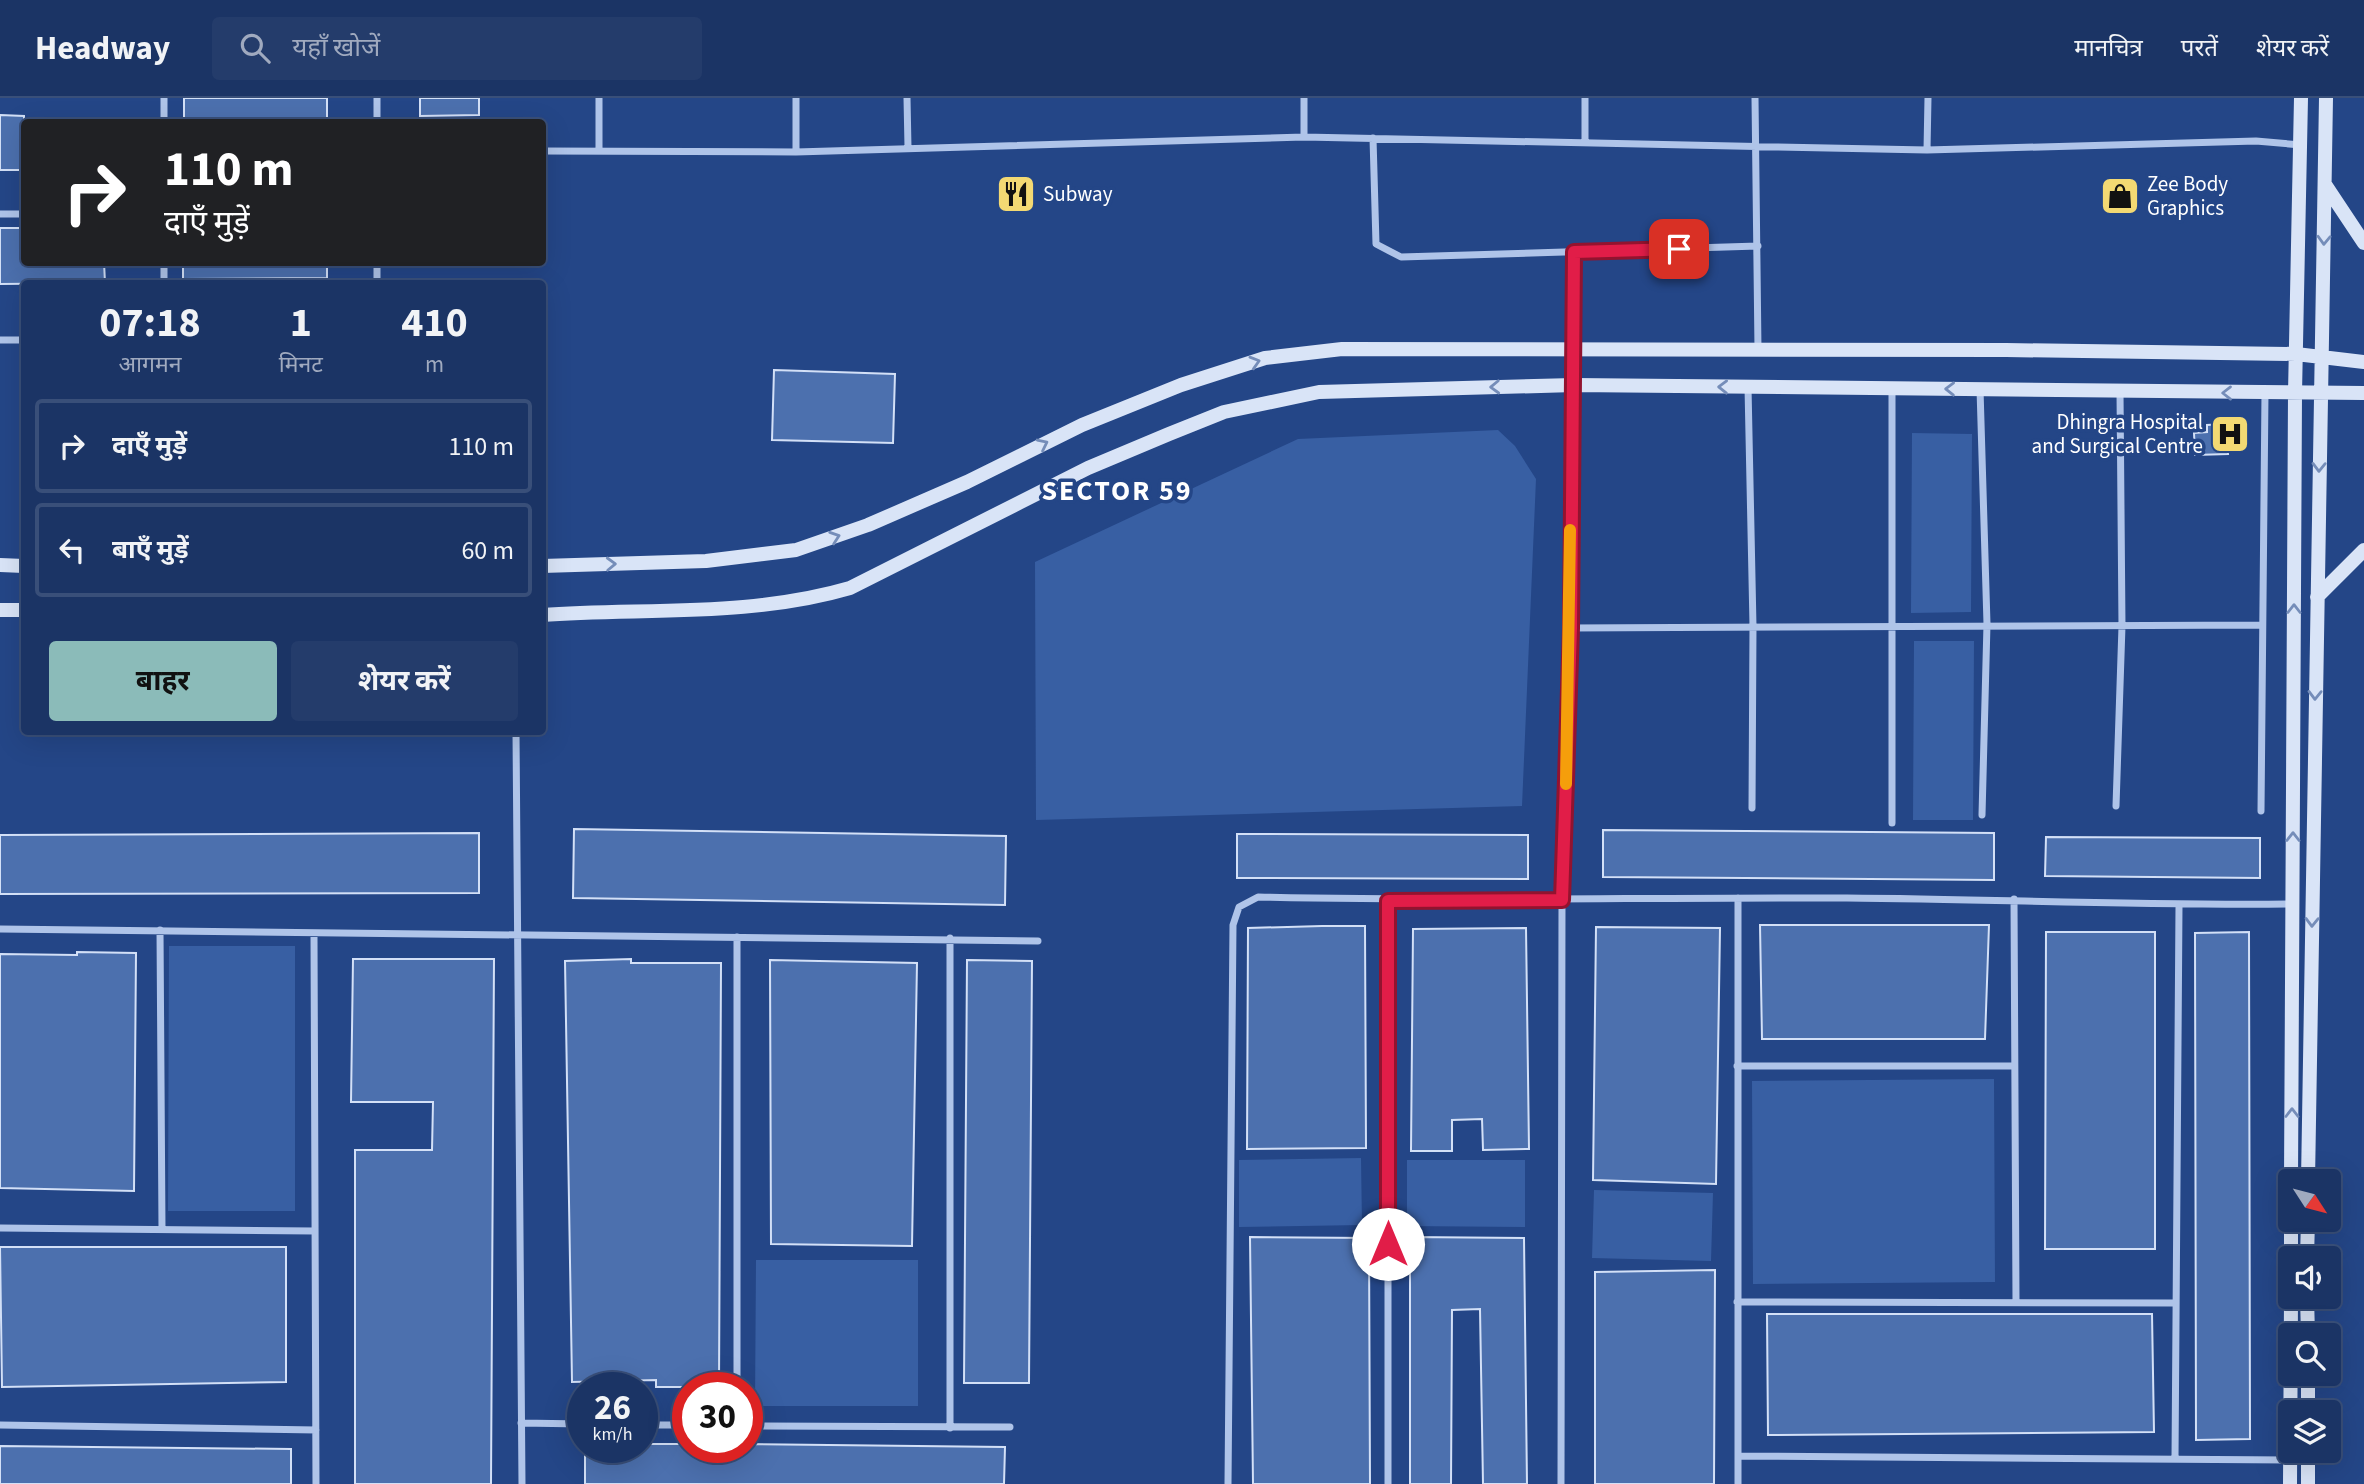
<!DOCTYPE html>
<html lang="hi">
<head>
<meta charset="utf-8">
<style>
  body { margin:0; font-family:"Source Sans 3","Noto Sans Devanagari",sans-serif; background:#243c6b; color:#f1f3f6; height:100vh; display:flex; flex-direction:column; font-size:26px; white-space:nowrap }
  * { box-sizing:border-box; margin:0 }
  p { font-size:23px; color:#a0aabf }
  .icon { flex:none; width:38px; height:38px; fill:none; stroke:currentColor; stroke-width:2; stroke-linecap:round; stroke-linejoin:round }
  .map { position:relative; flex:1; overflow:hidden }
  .side { position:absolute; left:21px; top:182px; width:525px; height:455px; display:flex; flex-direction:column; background:#1b3465; border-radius:7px; box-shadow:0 7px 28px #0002,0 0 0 2px #394f79 }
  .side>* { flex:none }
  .top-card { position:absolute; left:21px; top:21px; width:525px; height:147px; border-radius:7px; box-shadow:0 7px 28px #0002,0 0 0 2px #394f79; background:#202124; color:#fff; overflow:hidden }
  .needle { width:46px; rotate:126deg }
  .tools { position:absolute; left:2278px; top:1071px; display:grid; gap:14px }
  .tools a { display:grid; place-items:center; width:63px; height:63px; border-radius:7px; background:#1b3465; box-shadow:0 7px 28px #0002,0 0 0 2px #394f79; font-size:35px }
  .speed { position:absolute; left:567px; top:1274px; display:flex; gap:14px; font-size:35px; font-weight:700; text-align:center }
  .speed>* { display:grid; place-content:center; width:91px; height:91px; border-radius:50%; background:#1b3465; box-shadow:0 7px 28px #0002,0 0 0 2px #394f79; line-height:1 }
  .speed small { font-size:18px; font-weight:400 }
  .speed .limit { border:10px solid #d22; background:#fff; color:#111 }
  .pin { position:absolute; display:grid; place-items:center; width:60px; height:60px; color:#fff; margin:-30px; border-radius:14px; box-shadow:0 4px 10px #0006 }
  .me { position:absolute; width:77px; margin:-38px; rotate:0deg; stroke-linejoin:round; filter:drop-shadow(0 0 5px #0008) }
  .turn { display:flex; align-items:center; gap:24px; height:147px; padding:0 28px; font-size:32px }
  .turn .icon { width:91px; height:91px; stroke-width:2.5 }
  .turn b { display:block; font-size:49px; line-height:60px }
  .eta { display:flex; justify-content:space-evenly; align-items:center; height:119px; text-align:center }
  .eta b { font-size:42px; font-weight:700; line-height:49px }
  .action { display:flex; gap:14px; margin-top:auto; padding:14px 28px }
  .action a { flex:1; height:80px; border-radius:7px; background:#8bbbb9; color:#111; font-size:28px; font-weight:700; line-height:80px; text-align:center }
  .action a+a { background:#243c6b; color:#f1f3f6 }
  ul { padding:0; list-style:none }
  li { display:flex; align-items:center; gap:21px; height:94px; margin:0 14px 10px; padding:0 14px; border:4px solid #394f79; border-radius:7px }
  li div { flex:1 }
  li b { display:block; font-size:26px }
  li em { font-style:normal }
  header { display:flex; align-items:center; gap:42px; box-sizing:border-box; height:98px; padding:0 35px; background:#1b3465; border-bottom:2px solid #394f79 }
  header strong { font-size:33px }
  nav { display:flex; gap:38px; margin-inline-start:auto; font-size:24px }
  .search { width:490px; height:63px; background:#243c6b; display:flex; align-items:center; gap:18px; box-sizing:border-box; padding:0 24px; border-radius:7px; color:#a0aabf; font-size:26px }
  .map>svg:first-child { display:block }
</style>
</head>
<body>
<header>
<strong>Headway</strong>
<div class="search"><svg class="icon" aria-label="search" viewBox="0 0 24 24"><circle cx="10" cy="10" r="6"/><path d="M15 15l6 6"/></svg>यहाँ खोजें</div>
<nav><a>मानचित्र</a><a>परतें</a><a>शेयर करें</a></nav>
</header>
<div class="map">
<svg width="2364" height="1386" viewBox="0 0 2364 1386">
  <rect width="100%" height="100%" fill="#244687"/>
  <!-- green -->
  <path fill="#385fa3" d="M1498,332L1515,348L1536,381L1522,708L1036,722L1035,464L1298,341Z
    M1912,335L1972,336L1971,514L1911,515Z
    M1914,543H1974L1973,722H1913Z
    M169,848H295V1113H168Z
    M1994,981L1995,1184L1753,1186L1752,983Z
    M1361,1060L1362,1127L1239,1129V1062Z
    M1407,1062H1525V1129L1407,1128Z
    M1594,1092L1713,1095L1711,1163L1592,1160Z
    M756,1162H918V1308H755Z"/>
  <!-- building -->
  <path fill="#4c70ae" stroke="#d3e0f7" stroke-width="2" d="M184,0H327V24H184Z
    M420,0H479V17L420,18Z
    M0,17L24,18V72H0Z
    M0,130H24V164H104L105,185L0,186Z
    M183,164H327V180L183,181Z
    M774,272L895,276L893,345L772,342Z
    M2246,325L2247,345L2227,346L2228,356L2195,357L2194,335L2207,334V327Z
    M574,731L1006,738L1005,807L573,800Z
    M1603,732L1994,735V782L1603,779Z
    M479,735V795L0,796V737Z
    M1237,736L1528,737V781L1237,780Z
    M2046,739L2260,740V780L2045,778Z
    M1760,827H1989L1985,941H1762Z
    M1322,828H1365L1366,1050L1247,1051L1248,830Z
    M1596,829L1720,830L1716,1086L1593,1082Z
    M1526,830L1529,1051L1483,1052L1482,1021L1452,1022V1053H1411L1413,831Z
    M2046,834H2155V1151H2045Z
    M2249,834L2250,1341L2196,1342L2195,835Z
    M77,854L136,855L134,1093L0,1090V856L77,857Z
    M353,861H494L491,1386H355V1052H432L433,1004H351Z
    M631,861V865H721L719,1289H656V1282L572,1284L565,863Z
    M770,862L917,865L912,1148L771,1146Z
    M967,862L1032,863L1029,1285H964Z
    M1250,1139L1369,1140L1370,1386H1253Z
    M1410,1139L1524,1140L1527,1386H1483L1480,1211L1452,1212L1451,1386H1410Z
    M0,1149H286V1284L2,1289Z
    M1715,1172L1714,1386H1595V1174Z
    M1767,1216H2152L2154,1334L1768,1337Z
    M642,1346H688V1349H747V1346L1005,1349L1004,1386H585V1349H642Z
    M0,1348L291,1351V1386H0Z"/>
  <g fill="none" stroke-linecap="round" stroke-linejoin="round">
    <!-- street -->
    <path stroke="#afc4e9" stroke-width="7" d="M164,0V24
      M599,0V51
      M796,0V54
      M907,0L908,49
      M1755,0L1758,251
      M377,24V0
      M1304,39V0
      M1373,40L1376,146L1401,159L1758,148
      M1585,43V0
      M1927,52L1928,0
      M542,53L796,54L1304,39L1927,52L2256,43L2301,47
      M0,116H24
      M164,164V186
      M377,164V186
      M0,242H24
      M1748,289L1753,528L1752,710
      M1980,291L1987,526L1982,717
      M1571,530L2262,527
      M516,634L522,1386
      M2116,708L2122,528L2120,294
      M2261,713L2265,295
      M1892,725V290
      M1738,800V1386
      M2014,801L2016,1204
      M1388,803V1386
      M0,831L1038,843
      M160,832L162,1131
      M314,836L316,1386
      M737,839V1290
      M1737,968H2013
      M0,1130L315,1133
      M1737,1204L2176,1205
      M521,1325L583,1326
      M0,1327L316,1332
      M642,1327H688
      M747,1328L1010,1329
      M950,1330V840
      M1738,1358L2289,1362
      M2175,1361L2179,808
      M1228,1386L1233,827L1239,809L1258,799C1454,804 1650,799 1847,800C1995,801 2143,808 2292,806
      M1561,1386L1562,802L1571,530L1574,154"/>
    <!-- secondary -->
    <path stroke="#d9e4f7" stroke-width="14" d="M2326,88L2364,145
      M0,467L24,468
      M542,468L706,463L796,452L868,427L967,384L1082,327L1181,287L1265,260L1342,251L2006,252L2296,256L2364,264
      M2317,499L2364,452
      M0,512H24
      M542,517C645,510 751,519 850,490L1088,370L1169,336L1224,314L1319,294L1574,287L2364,295
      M2291,1083L2295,295L2301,0
      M2308,1083L2326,0
      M2291,1160V1122
      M2307,1160L2308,1122
      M2307,1199L2308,1237
      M2308,1276V1314
      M2308,1353V1386
      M2290,1386L2291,1199"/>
  </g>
  <!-- one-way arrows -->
  <defs><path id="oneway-chevron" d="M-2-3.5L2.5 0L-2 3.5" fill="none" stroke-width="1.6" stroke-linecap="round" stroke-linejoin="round" transform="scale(1.75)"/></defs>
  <g stroke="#758db9">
    <use href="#oneway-chevron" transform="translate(2324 142) rotate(92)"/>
    <use href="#oneway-chevron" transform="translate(1255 264) rotate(-17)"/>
    <use href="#oneway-chevron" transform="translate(1495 289) rotate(178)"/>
    <use href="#oneway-chevron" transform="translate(1723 289) rotate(-179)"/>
    <use href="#oneway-chevron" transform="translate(1950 291) rotate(-179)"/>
    <use href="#oneway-chevron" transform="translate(2227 295) rotate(-180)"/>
    <use href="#oneway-chevron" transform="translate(1043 346) rotate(-26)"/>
    <use href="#oneway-chevron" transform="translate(2319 369) rotate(91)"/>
    <use href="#oneway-chevron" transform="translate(835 439) rotate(-19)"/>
    <use href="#oneway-chevron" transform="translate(611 466) rotate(-2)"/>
    <use href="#oneway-chevron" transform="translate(2294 511) rotate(-90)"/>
    <use href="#oneway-chevron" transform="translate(2315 597) rotate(91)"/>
    <use href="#oneway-chevron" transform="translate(2293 739) rotate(-90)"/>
    <use href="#oneway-chevron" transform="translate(2312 824) rotate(91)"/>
    <use href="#oneway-chevron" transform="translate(2292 1015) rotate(-90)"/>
  </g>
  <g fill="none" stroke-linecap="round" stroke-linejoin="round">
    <!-- route casing -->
    <g stroke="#92132f" stroke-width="18">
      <path id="route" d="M1388,1146V803L1562,802L1571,530L1574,154L1679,151"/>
    </g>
    <!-- route -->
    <use href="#route" stroke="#e11d48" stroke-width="12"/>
    <!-- slow -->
    <path stroke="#f59e0b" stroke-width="12" d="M1566,686L1570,432"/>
  </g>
  <!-- icons -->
  <defs>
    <g id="restaurant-square" transform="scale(2.0125)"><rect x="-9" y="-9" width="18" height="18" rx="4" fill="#f3d973" stroke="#244687"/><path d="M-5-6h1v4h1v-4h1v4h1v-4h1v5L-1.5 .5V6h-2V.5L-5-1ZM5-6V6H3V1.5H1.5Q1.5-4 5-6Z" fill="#111"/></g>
    <g id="shop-square" transform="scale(2.0125)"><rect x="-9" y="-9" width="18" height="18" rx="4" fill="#f3d973" stroke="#244687"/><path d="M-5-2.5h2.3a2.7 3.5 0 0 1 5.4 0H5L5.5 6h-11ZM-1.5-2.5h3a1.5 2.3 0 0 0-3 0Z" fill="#111"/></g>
    <g id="hospital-square" transform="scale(2.0125)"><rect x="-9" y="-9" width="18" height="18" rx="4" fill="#f3d973" stroke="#244687"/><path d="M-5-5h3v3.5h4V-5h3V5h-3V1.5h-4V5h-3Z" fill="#111"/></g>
  </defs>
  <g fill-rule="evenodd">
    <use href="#restaurant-square" x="1016" y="96"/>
    <use href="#shop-square" x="2120" y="98"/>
    <use href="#hospital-square" x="2230" y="336"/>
  </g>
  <g text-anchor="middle" stroke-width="7" stroke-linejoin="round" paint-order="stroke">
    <!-- poi labels -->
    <g font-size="21" fill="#fff" stroke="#244687" text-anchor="start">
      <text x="2147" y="93">Zee Body<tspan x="2147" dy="24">Graphics</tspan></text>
      <text x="1043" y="103">Subway</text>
      <text x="2203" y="331" text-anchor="end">Dhingra Hospital<tspan x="2203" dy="24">and Surgical Centre</tspan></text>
    </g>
    <!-- district labels -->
    <g font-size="28" font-weight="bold" letter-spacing="2" fill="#fff" stroke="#244687">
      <text x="1117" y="402">SECTOR 59</text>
    </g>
  </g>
</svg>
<div class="tools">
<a><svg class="needle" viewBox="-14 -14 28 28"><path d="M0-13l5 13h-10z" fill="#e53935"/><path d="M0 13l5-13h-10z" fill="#a0aabf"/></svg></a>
<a><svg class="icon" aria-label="sound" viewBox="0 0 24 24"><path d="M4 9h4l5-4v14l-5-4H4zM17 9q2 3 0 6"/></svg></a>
<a><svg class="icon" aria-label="search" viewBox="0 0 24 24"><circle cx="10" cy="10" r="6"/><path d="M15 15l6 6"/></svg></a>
<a><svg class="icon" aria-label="layers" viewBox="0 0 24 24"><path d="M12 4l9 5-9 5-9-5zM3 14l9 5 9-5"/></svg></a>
</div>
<div class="speed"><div>26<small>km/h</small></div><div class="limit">30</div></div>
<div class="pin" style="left:1679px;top:151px;background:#d93025"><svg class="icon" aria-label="arrive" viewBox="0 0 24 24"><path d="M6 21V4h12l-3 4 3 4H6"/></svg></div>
<svg class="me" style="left:1388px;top:1146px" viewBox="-20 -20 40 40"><circle r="19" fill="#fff"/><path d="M0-13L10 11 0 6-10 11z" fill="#e11d48"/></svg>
<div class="top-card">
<div class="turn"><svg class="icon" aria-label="right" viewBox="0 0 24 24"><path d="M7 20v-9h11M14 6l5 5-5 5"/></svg><div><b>110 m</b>दाएँ मुड़ें</div></div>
</div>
<section class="side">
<div class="eta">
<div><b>07:18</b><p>आगमन</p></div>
<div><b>1</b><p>मिनट</p></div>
<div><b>410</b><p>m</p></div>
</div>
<ul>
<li><svg class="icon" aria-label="right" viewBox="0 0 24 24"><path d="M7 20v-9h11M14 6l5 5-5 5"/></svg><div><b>दाएँ मुड़ें</b></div><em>110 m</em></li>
<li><svg class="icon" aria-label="left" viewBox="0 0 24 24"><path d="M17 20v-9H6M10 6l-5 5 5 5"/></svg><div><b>बाएँ मुड़ें</b></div><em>60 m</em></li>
</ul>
<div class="action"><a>बाहर</a><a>शेयर करें</a></div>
</section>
</div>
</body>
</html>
